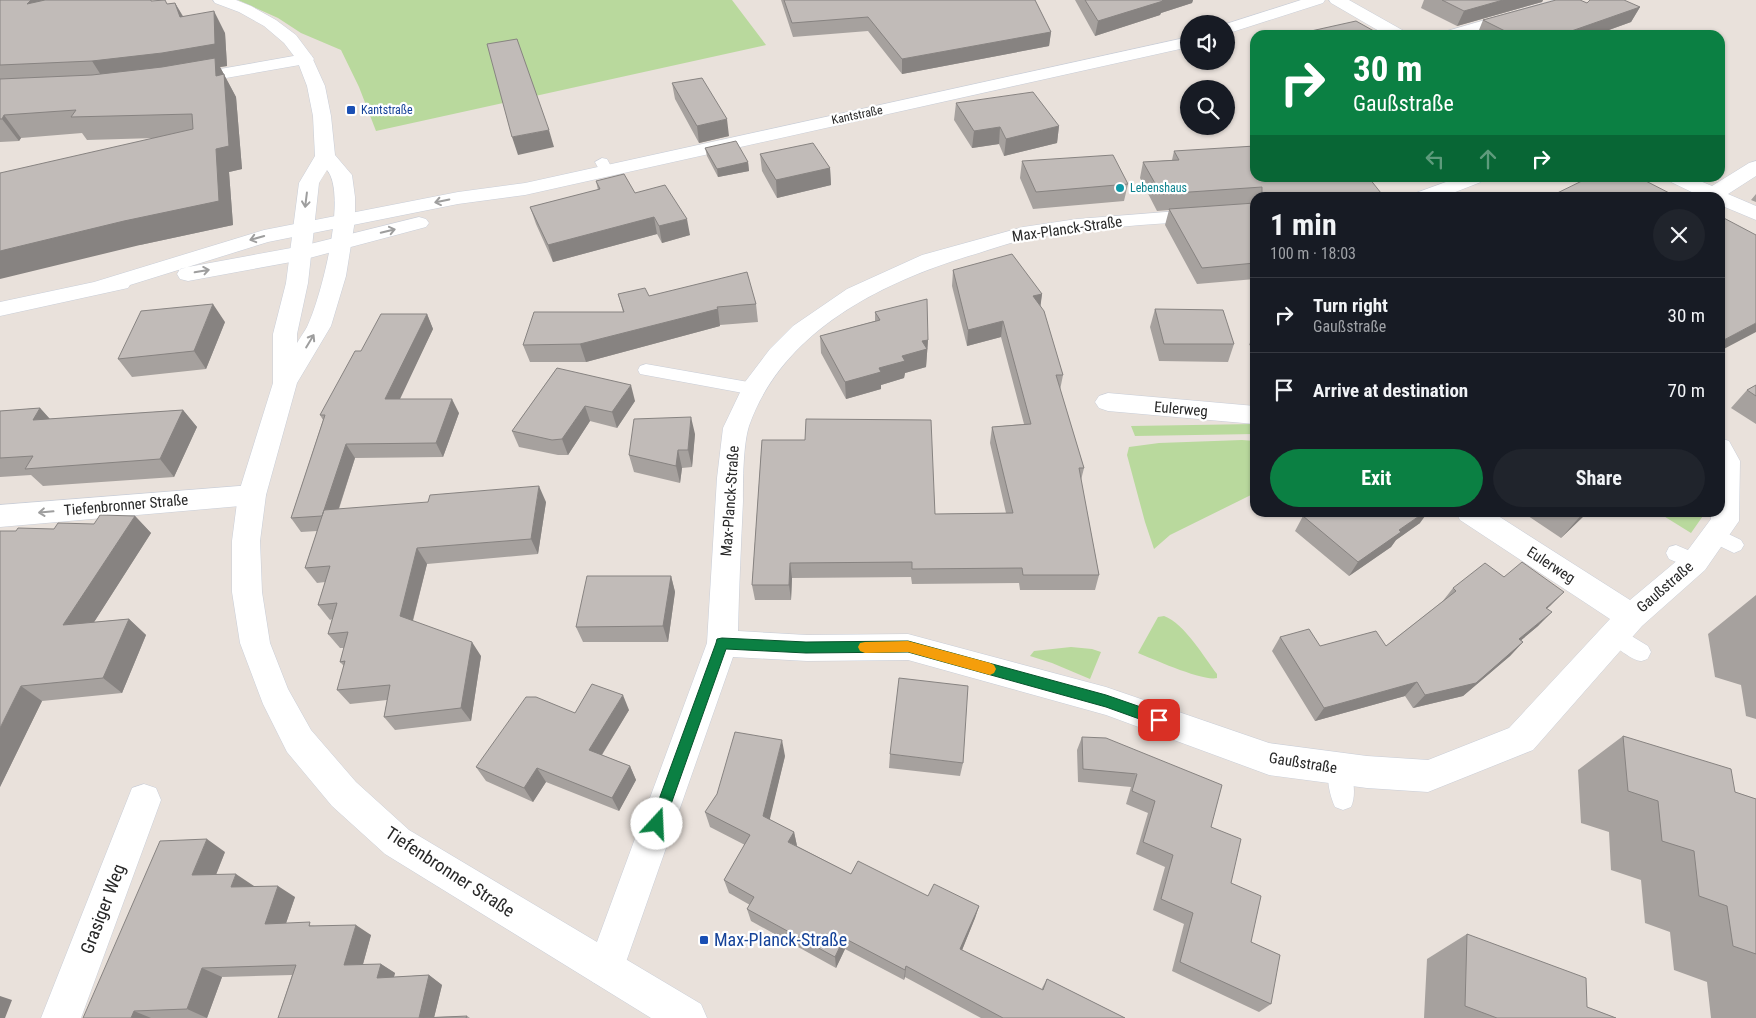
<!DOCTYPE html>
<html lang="en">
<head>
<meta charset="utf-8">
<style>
  body { margin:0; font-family:"Roboto Condensed",sans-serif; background:#20242c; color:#f1f3f6; height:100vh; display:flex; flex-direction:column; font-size:19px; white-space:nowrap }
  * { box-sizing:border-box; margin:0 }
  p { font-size:16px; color:#9ea1a6 }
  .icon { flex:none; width:28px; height:28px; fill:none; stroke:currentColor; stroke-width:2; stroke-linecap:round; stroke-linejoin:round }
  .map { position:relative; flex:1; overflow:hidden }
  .sheet { position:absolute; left:1250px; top:192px; width:475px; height:325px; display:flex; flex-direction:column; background:#171b24; border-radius:15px; box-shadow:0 1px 4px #0004 }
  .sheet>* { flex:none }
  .hud { position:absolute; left:1250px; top:30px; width:475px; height:152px; border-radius:15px; box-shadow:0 1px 4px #0004; background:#0b8043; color:#fff; overflow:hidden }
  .buttons { position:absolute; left:1180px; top:15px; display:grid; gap:10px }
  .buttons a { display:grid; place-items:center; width:55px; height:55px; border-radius:50%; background:#171b24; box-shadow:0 1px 4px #0004; font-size:25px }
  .pin { position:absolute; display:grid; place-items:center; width:42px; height:42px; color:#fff; margin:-21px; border-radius:10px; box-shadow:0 2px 8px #0006 }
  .me { position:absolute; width:55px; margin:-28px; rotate:20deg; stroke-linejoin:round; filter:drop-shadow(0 0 4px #0008) }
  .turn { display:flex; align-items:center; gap:18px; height:105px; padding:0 20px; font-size:22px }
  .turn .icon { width:65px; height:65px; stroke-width:2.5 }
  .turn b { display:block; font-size:35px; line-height:42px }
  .lanes { display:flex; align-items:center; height:48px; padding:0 20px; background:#0003; justify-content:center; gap:25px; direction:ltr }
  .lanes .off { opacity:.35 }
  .round { display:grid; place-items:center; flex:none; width:52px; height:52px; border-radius:26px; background:#20242c }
  .headline { display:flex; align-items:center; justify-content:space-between; height:85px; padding:0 20px }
  h1 { font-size:30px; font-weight:700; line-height:38px }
  .primary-button { display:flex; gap:10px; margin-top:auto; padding:10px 20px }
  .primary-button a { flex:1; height:58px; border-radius:30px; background:#0b8043; color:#fff; font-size:20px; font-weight:700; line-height:58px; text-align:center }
  .primary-button a+a { background:#20242c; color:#f1f3f6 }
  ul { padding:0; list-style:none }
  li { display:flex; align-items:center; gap:15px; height:75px; padding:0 20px; border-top:1px solid #363941 }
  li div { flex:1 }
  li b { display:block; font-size:19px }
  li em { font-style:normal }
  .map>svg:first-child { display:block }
</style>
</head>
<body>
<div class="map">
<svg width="1756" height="1018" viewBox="0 0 1756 1018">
  <rect width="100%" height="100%" fill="#e9e1db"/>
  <!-- green -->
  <path fill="#b9d99d" d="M238,0H732L766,45L376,131L359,87L341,50L301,33L278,18Z
    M1255,424V434L1135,436L1131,426Z
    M1242,440L1255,441V493L1170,535L1154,549L1145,522L1127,455L1129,447L1159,443Z
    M1664,513V512L1705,513L1691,533L1662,515Z
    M1164,616C1185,624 1204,657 1217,674V678C1204,682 1153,659 1138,653L1158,617Z
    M1071,647L1092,649L1101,652L1090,679L1052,663L1030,656L1034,651Z"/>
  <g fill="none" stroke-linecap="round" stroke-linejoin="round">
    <!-- service casing -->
    <g stroke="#c9ced8" stroke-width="1">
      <path id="service" d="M602,158L607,159L613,170L611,173H601L595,162Z
        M646,364L754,383L760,385L762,389L760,393L754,395L640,374L638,370L640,366Z
        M1714,527L1741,540L1744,545L1741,550L1734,553L1707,540L1704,535L1707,530Z
        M1676,545L1702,556L1705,562L1702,568L1695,570L1669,559L1666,553L1669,547Z
        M1615,626L1648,646L1651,652L1648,658C1648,659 1642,661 1641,661C1632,661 1608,642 1605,635L1608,629Z
        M1339,757L1347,760C1353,774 1357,794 1351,807L1343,810L1335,807C1329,794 1325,774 1331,760Z"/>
    </g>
    <!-- minor casing -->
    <g stroke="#c9ced8" stroke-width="1">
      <path id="minor" d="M1301,0H1325L1323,3L1226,34V24Z
        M1329,0H1349L1404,31L1406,35H1386L1331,3Z
        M1555,0H1574L1563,9L1472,35H1445L1447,31Z
        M1189,37V47L525,195L458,204L268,242L130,285L128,288L0,316V302L94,282L264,230L458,192L525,183Z
        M305,54L311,55L314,59L311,63L186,85L180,84L177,80L180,76L186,75Z
        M1756,161V176L1728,194L1756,206V220L1720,205V198H1704L1671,182L1668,178H1693L1712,186L1749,163Z
        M1457,178H1484L1481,182L1440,198H1410L1413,194Z
        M1255,205V217C1179,223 1102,225 1028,239C1011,242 995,248 979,253C886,280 783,329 749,426C743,445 743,481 743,501C741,544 739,587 738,631L807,635L908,634L1106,687L1269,743L1367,756L1428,760L1509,728L1610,619L1460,520L1456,512H1492L1630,600L1685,554L1711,519V512H1720V438L1729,441L1740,461L1739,521L1705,570L1642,626L1533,750L1428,792L1367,788L1269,775L1106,715L908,660L807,661L733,657L619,982L606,988L593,982L587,969L707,643L717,478L723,428L745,382L770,349L793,326L847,289L922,255L1023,227L1077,219Z
        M419,217L426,219L429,223L426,227L302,260L188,281L180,279L177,274L180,269L188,267L302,246Z
        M1108,393L1255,406V424L1108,411L1099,408L1095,402L1099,396Z
        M252,485L262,488L266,495L262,502L252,505L0,527V505Z
        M144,784L156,788L161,800L81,1018H41L132,788Z"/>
    </g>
    <!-- tertiary casing -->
    <g stroke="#c9ced8" stroke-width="1">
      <path id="tertiary" d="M213,0H236L251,6L276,20L296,35L311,55L325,86L331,116L335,155L352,175L355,197V220L346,276L331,326L297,383L266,495L260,541L262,592L270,643L288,689L311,730L356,782L409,830L701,1004L707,1018H651L385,854L332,806L287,752L263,704L240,643L232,592V541L238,495L273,383V334L286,283L299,183L315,156L313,116L307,86L297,60L284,43L264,26L239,12L215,3ZM327,170C348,194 321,298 307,327C304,332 300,338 297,343V334L308,283L319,183Z"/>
    </g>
    <!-- service -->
    <use href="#service" fill="#fff" fill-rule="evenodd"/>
    <!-- minor -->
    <use href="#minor" fill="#fff" fill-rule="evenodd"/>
    <!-- tertiary -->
    <use href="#tertiary" fill="#fff" fill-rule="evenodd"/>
  </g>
  <!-- wall -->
  <path fill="#a6a19e" d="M0,0L168,4L175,3L183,16L225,33L227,66L220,67L236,97L242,169L229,172L233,225L140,245L155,138L87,140L82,133L21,138L19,141L0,142Z
    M781,0H1035L1051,32L1049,46L902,74L868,31L793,37Z
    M1075,0H1193L1192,3L1161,13L1160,15L1095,36Z
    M1424,0H1543L1542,2L1457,26L1421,8Z
    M1587,3L1640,7L1631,22L1595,35H1477L1483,20Z
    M672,83L729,136L699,143L675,99Z
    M956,103L1059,126L1057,143L1004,156L999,144L972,148L954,120Z
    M705,148L748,162L749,171L718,177L707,156Z
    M1174,151L1385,198H1255V279L1197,284L1165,225L1169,210L1157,211L1140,178L1143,162L1172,160Z
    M760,154L830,168L831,185L777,198L762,171Z
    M1022,161L1128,184L1124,201L1033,209L1020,178Z
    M596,181L635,193L690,235L662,243L657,234L553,262L536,224L530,207L598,190Z
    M1756,194V202L1751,200Z
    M953,270L1042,294L1040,306L1063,375L1060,390L1084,468L1081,480L1099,575L1095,590H1020L1019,583L912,584L911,577L792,578L791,600H755L752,585L762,440L935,514L1006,513L990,443L992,427L1024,424L1001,337L967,346L952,286Z
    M618,294L756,304L758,322L720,325V326L586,362H530L523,345L623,312Z
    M1155,309L1234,344L1228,362L1159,361L1150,327Z
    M875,312L928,340L926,367L905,373L904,378L881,385V389L846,399L821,353L820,336L875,321Z
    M427,314L433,329L399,399L459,413L443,457L355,458L339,509L546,502L538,554L427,564L413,621L481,656L471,721L395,730L384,717L387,700L350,704L337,690L344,666L340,662L344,648H340L328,634L332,619L330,620L318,605L325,582L317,583L305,568L317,531L301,532L291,518L323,420L320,415L361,351Z
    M225,322L206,369L132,377L118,359Z
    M1255,330V347L1249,345Z
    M557,368L635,401L617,428L590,421L568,455H558L519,447L512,431Z
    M1756,385V424L1731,408L1747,390Z
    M40,408L50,419L183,410L197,427L174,477L43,486L31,475L0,477V411Z
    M695,434L692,467L682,468L680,483L634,472L629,455Z
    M1522,512H1588L1561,538Z
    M135,516L151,533L94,622L129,619L146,635L122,693L42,701L0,787L16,531L54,529L94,524Z
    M1303,516L1420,523L1396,540L1391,547L1349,576L1295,531Z
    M671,576L675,592L668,642H583L576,627Z
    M1453,588L1547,609L1538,626L1521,640L1523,642L1510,656L1463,696L1413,708L1405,696L1315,721L1272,651L1280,637L1320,646H1386L1442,602Z
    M1756,595V719L1746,716L1741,685L1715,677L1708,634Z
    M629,710L602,755L630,766L636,780L619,811L546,782L533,802L486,781L476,767L575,713Z
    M1623,736L1735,792L1756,799V1018H1711L1707,982L1674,970L1670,932L1645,923L1641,880L1611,870L1609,832L1581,823L1578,770Z
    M1082,737L1211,827L1251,942L1271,1004L1259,1012L1172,971L1184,924L1153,910L1165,867L1136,854L1148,813L1126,804L1131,787L1078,782L1077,750Z
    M890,754L963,763L960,776L889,768Z
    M785,756L769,820L794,832L797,846L851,874L928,896L979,906L975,918L962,950L1041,990L1047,979L1125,1018H981L905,977L904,980L845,949L836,968L751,921L747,909L750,905L729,893L724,880L745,845L710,827L705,812Z
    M225,852L216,875L254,886H253L295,897L286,923L315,926L371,935L363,964H381L395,973L394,977L429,975L442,985L434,1017L467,1016L470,1018H278L292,975L222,977L207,1018H83Z
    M1467,934L1587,1007L1616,1018H1424L1427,959Z"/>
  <!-- shaded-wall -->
  <path fill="#878381" d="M31,0H67L27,4Z
    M1160,0H1193L1192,3L1161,13L1160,15L1095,36L1098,21Z
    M1503,0H1543L1542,2L1457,26L1464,11Z
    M175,3L187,24L180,17Z
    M1640,7L1631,22L1595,35H1560Z
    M214,11L225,33L227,66L220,67L236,97L242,169L229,172L233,225L140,245L0,279V251L216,149L226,95L106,83L92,61Z
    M1051,32L1049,46L902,74V59Z
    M4,115L21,138L19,141L2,119Z
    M727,119L729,136L699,143L697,126Z
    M1059,126L1057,143L1004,156L1006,139Z
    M1000,127L999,144L972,148L974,131Z
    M549,130L554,147L518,155L512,137Z
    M748,162L749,171L718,177L717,169Z
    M830,168L831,185L777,198L776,180Z
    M654,217L657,234L553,262L548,245Z
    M687,219L690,235L662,243L659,226Z
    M1042,294L1040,310L1033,296Z
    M213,304L225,322L206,369L194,351Z
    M718,309L720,326L586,362L580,344Z
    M427,314L433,329L393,414L385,399Z
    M1003,321L1001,337L967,346L968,330Z
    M1756,323V332L1720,351V342Z
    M928,340L926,367L905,373L904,378L881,385V389L846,399L845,382L879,368L902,356L922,341Z
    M631,385L635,401L617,428L612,412Z
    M452,399L459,413L443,457L436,443Z
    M585,406L590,421L568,455L562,439Z
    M40,408L56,426L33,420Z
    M183,410L197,427L174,477L160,459Z
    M691,417L695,434L692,467L688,450Z
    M346,444L355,458L332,529L322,516Z
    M678,450L682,468L680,483L676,466Z
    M539,486L546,502L538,554L531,539Z
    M1425,512H1428L1420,523L1396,540L1391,547L1349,576L1358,562L1399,530Z
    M1584,512H1588L1561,538Z
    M135,516L151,533L82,641L63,625Z
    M417,548L427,564L410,631L400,616Z
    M790,563L792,578L791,600L789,585Z
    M671,576L675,592L668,642L663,626Z
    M1564,592L1550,606L1532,622L1546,608Z
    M1552,612L1538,626L1506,653L1519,639Z
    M129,619L146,635L122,693L103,678Z
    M472,642L481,656L471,721L461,708Z
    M1523,642L1510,656L1463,696L1413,708L1425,695Z
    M1417,682L1405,696L1315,721L1324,708Z
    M21,686L42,701L0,787V728Z
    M623,695L629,710L596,764L589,750Z
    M782,740L785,756L767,831L763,816Z
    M630,766L636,780L619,811L612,798Z
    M537,768L546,782L533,802L524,788Z
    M794,832L797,846L788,842Z
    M207,839L225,852L211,887L192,875Z
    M236,874L254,886L249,899L231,887Z
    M278,886L295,897L282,935L265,924Z
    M979,906L975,918L958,960L960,949Z
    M356,925L371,935L360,975L344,965Z
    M844,938L845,949L836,968L835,957Z
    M381,964L395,973L391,987L377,978Z
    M906,966L905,977L904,980L905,970Z
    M202,968L222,977L207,1018L187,1009Z
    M429,975L442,985L434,1018H419Z
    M0,996L12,1000L5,1018H0Z
    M134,1011L151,1018H131Z"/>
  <!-- building -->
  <path fill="#c1bbb8" stroke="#878381" d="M0,0H31L27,4L45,0H151V1L165,0L167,4L175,3L180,17L214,11L215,44L162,53L92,61L0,65Z
    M784,0H1035L1051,32L902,59L868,17L792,23Z
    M1085,0H1162L1163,1L1098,21Z
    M1442,0H1503L1464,11Z
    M1556,0H1580L1587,3L1590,0H1624L1640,7L1560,35H1513L1483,20Z
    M1356,21L1381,35H1293Z
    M517,39L549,130L512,137L487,44Z
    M215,58L216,76L224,74L229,146L216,149L219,201L124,221L0,251V173L193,129L192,114L71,117L76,110L4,115L2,119H0V79L92,75L162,67Z
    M702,78L727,119L697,126L672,83Z
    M1033,92L1059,126L1006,139L1000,127L974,131L956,103Z
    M736,141L748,162L717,169L705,148Z
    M813,143L830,168L776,180L760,154Z
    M1255,146V178H1369L1385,198H1262V187L1161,194L1143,162L1179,160L1174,151Z
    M1113,155L1128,184L1036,192L1022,161Z
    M624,174L635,193L665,185L687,219L659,226L654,217L548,245L530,207L600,189L596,181Z
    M1588,178H1640L1679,198H1547Z
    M1255,203V263L1202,268L1169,209Z
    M1720,216L1756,235V323L1720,342Z
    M1012,254L1042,294L1033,296L1044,311L1063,375H1056L1084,468H1079L1099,575H1023L1022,568L912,569V562L790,563L789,585H752L762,440H805L806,419L931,420L935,514L1013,513L992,427L1031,424L1003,321L968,330L953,270Z
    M747,272L756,304L717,307L718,309L580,344L523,345L534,312H624L618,294L645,288L649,296Z
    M927,299L928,340L922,341L927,349L902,356L905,361L879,368L881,372L845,382L820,336L880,320L875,312Z
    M213,304L194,351L118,359L141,311Z
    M1155,309L1223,310L1234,344H1164Z
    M381,314H427L385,399H452L436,443L346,444L322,516L291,518L325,415H320L355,351H361Z
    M557,368L631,385L612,412L585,406L562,439L552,440L512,431Z
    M1756,385V396L1747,390Z
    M40,408L33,420L183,410L160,459L25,469L33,456L0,458V411Z
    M691,417L688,450H678L676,466L629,455L634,419Z
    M539,486L531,539L417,548L400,616L472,642L461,708L384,717L390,685L337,690L345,661L340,662L348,632L328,634L337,603L318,605L330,566L305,568L324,510L428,502L430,495Z
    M1309,512H1425L1399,530L1401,532L1358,562L1303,516Z
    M100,515L135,516L63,625L129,619L103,678L21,686L0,728V531H16L18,528L54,529L58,523L94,524Z
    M1522,562L1564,592L1546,608L1552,612L1519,639L1523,642L1476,683L1425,695L1417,682L1324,708L1280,637L1309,629L1320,646L1376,631L1386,646L1456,591L1453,588L1485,563L1504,577Z
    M587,576H671L663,626L576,627Z
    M899,678L968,686L963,763L890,754Z
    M592,684L623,695L589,750L630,766L612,798L537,768L524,788L476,767L526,697H536L575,713Z
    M735,732L782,740L763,816L794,832L788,842L851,874L858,861L928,896L934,884L979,906L960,949L1043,990L1047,979L1125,1018H1003L906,966L905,970L844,938L835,957L747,909L754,897L724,880L750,835L705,812L717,794Z
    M1623,736L1731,769L1735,792L1756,799V954L1733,946L1727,906L1699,896L1694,851L1662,841L1658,801L1628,791Z
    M1082,737L1106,738L1222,785L1211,827L1241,839L1231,883L1261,896L1251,942L1280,955L1271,1004L1180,962L1193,913L1161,899L1173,855L1143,842L1155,801L1132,791L1137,774L1083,769Z
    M207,839L192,875L236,874L231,887L278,886L265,924L310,922L309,926L356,925L344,965L381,964L377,978L429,975L419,1018H278L296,965L202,968L187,1009L134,1011L131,1018H83L160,841Z
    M1467,934L1586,978L1587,1007L1616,1018H1497L1465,1006Z
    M467,1016L466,1018H423Z"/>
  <!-- one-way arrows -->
  <defs><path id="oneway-shaft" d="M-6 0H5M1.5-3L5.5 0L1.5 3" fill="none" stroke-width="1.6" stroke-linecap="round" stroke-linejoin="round" transform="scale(1.25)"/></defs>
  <g stroke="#9e9e9e">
    <use href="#oneway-shaft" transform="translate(306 200) rotate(97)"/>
    <use href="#oneway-shaft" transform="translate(442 201) rotate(168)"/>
    <use href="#oneway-shaft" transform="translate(388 231) rotate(-14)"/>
    <use href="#oneway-shaft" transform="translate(257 238) rotate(164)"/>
    <use href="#oneway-shaft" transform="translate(202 271) rotate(-10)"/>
    <use href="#oneway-shaft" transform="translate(310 341) rotate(-59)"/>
    <use href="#oneway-shaft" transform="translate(46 512) rotate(175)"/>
  </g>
  <!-- route -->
  <path fill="#0b8043" stroke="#07532c" d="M722,638L806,642L908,641L1106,695L1164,715L1166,720L1164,724L1159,726L1106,707L908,652L806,653L726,649L664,824L662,829L657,831L652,829L650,824L716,643L717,639Z"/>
  <!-- slow -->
  <path fill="#f59e0b" d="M908,641L990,663L994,665L996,669L994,673L990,675L908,652L865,653L860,651L858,647L860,643L865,642Z"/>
  <!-- markers -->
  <g fill="#1a4fb4" stroke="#fff" stroke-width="2">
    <rect x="346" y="105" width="10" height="10" rx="2.5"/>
    <rect x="699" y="935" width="10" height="10" rx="2.5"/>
  </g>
  <circle fill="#0f9aa8" stroke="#fff" stroke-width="2" cx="1120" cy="188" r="5"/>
  <g text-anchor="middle" stroke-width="4.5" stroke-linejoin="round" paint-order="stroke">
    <!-- far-transit labels -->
    <g font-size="12" fill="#164399" stroke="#fff" text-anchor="start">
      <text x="361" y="114">Kantstraße</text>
    </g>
    <!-- far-street labels -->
    <g font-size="12" fill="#282828" stroke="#fff">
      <text transform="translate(857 115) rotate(-12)" y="4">Kantstraße</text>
    </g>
    <!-- far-culture labels -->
    <g font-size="12" fill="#0d838f" stroke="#fff" text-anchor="start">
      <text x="1130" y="192">Lebenshaus</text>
    </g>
    <!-- street labels -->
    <g font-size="15" fill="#282828" stroke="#fff">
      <text transform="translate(1067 229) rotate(-8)" y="5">Max-Planck-Straße</text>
      <text transform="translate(1181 409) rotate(5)" y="5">Eulerweg</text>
      <text transform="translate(730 501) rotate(-86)" y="5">Max-Planck-Straße</text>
      <text transform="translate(126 505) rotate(-5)" y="5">Tiefenbronner Straße</text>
      <text transform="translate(1551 565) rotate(33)" y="5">Eulerweg</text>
      <text transform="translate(1665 587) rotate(-41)" y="5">Gaußstraße</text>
      <text transform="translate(1303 763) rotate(9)" y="5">Gaußstraße</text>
    </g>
    <!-- near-street labels -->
    <g font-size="18" fill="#282828" stroke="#fff">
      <text transform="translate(450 872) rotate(33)" y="6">Tiefenbronner Straße</text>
      <text transform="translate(103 909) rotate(-69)" y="6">Grasiger Weg</text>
    </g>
    <!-- near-transit labels -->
    <g font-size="18" fill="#164399" stroke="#fff" text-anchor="start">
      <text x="714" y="946">Max-Planck-Straße</text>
    </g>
  </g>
</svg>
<div class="buttons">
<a><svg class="icon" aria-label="sound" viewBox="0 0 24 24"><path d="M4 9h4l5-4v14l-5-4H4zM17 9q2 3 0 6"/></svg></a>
<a><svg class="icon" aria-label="search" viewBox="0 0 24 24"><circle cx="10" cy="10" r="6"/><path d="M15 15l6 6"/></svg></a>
</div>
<div class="pin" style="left:1159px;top:720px;background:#d93025"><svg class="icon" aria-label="arrive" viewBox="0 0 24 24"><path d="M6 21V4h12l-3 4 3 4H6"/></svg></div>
<svg class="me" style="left:657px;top:824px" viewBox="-20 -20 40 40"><circle r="19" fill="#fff"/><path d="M0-13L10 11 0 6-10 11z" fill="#0b8043"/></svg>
<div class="hud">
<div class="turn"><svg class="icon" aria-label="right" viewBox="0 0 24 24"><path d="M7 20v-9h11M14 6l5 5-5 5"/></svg><div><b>30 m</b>Gaußstraße</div></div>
<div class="lanes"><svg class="icon off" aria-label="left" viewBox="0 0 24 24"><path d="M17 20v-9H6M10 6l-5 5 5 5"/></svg><svg class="icon off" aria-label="ahead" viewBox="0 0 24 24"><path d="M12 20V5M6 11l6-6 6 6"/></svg><svg class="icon" aria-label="right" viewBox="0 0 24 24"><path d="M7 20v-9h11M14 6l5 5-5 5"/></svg></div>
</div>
<section class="sheet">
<div class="headline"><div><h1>1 min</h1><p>100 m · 18:03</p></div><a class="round"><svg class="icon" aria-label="close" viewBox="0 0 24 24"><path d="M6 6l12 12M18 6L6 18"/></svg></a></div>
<ul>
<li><svg class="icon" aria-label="right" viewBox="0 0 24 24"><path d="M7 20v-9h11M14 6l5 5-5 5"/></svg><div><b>Turn right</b><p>Gaußstraße</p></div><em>30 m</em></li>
<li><svg class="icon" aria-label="arrive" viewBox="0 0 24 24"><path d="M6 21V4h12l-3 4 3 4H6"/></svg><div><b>Arrive at destination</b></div><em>70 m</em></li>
</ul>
<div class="primary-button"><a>Exit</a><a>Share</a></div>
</section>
</div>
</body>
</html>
